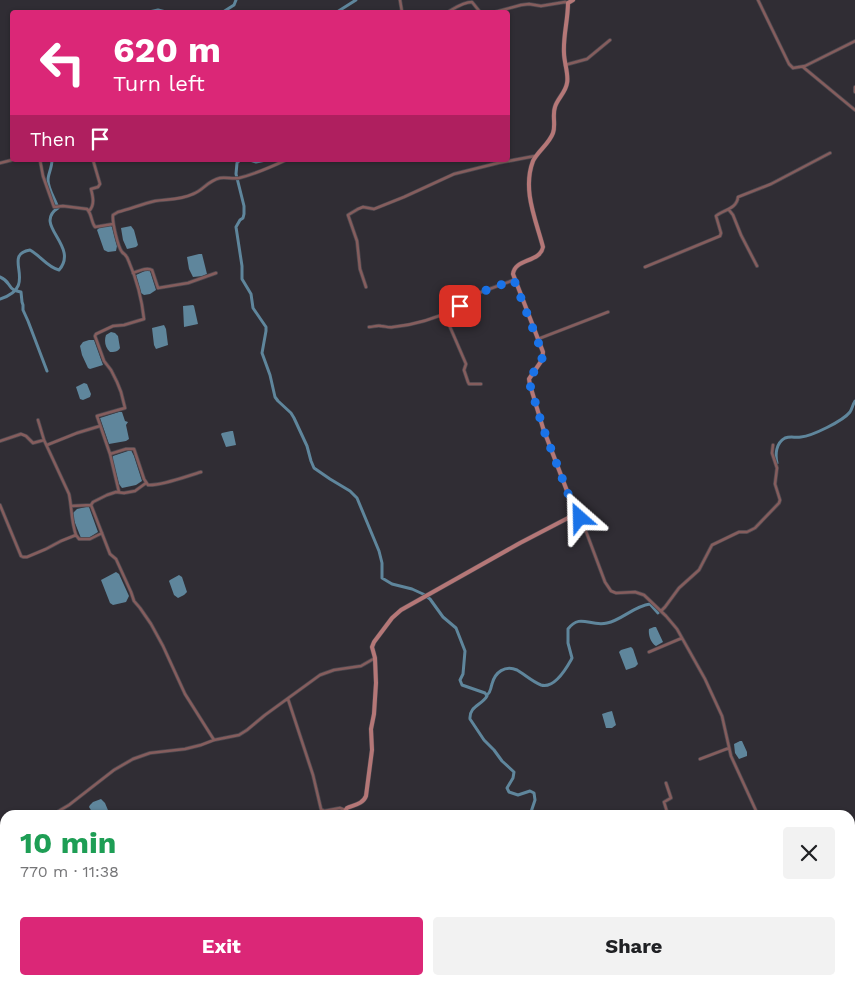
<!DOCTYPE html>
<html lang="en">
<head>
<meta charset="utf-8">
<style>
  body { margin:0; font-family:"Work Sans",sans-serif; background:#f2f2f2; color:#202124; height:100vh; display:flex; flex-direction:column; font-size:19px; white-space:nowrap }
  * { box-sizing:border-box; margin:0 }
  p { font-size:16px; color:#757577 }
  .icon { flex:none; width:28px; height:28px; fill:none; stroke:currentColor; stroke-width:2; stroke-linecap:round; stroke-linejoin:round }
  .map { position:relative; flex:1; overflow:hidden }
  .drawer { position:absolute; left:0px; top:810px; width:855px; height:175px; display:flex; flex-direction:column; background:#fff; border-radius:15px 15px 0 0; box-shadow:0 1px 4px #0004 }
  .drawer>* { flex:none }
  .guide { position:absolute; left:10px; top:10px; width:500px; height:152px; border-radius:5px; box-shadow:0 1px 4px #0004; background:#db2777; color:#fff; overflow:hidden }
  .pin { position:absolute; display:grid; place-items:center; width:42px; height:42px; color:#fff; margin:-21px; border-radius:10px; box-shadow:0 2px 8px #0006 }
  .me { position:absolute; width:55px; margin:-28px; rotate:335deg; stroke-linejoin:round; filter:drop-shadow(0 0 4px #0008) }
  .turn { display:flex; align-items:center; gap:18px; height:105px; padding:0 20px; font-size:22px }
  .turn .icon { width:65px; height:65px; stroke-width:2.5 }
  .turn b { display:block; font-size:35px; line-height:42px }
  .then { display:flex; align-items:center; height:48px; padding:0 20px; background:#0003; gap:10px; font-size:19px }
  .round { display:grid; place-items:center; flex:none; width:52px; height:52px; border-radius:5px; background:#f2f2f2 }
  .headline { display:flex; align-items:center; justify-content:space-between; height:85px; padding:0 20px }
  h1 { font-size:30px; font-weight:700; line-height:38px; color:#1e9e55 }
  .cta { display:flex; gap:10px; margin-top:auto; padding:10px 20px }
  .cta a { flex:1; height:58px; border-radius:5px; background:#db2777; color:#fff; font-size:20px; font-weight:700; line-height:58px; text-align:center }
  .cta a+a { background:#f2f2f2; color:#202124 }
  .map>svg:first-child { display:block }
</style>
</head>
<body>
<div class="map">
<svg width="855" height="985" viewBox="0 0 855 985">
  <rect width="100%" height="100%" fill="#302d34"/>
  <!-- water -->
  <path fill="#5f869c" d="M110,225L112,227L117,246L116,251L108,252L104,250L97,230L99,228Z
    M131,226L134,230L138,245L136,247L127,249L123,240L121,228Z
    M199,254H202L207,274L203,276L193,277L189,269L187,257Z
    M147,270L150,271L156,290L150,294L144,295L141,293L136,275Z
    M193,305L194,306L198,324L184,327L183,306Z
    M164,325L166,329L168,345L156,349L154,345L152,328Z
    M111,332L115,333L118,336L120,348C118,352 114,352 110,352C105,347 104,341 106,335Z
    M89,340H94L103,365L90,369L88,368L82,355L80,346L83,342Z
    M84,383L87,384L91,394L90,397L83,400L80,399L76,387Z
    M119,412H122L125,421L128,422L126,425L129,439L126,441L109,444L100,418Z
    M231,431H233L236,445L226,447L221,434L222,433Z
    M131,450L134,456L142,481L136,485L122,488L119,484L112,458L113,456Z
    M86,507H89L98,532L90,537L81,538L73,518V513L77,509Z
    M116,572L119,574L129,596L126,602L113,605L110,603L101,580Z
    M179,575L182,577L187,592L184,595L178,598L174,595L169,581L170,580Z
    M654,627H656L663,642L656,646C651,643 648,635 649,629Z
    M631,647L633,649L638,664L635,667L626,670L619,652L621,650Z
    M612,711L616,725L612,728H606L602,714L608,712Z
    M740,741H742L747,752V756L739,759L735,753L734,744Z
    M101,799L105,803L110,815H94L89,807L90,805L93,802Z"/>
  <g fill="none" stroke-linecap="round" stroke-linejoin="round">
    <!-- canal -->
    <path stroke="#5f869c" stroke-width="3" d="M149,12L158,10L166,12
      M223,12L234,5L236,0
      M337,12L356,0
      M240,160L237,163L236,174L244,206V214L243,218L240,220L236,227L242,266V279L251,294L253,308L266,327V331L262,353L270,375L275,397L278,401L291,413L294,418L307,446L311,461L314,468L330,479L350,491L357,498L379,551L382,563V578L392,584L412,589L423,594L430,599L443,617L456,628L465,651L463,674L460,680L462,685L485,693L487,696C482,705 469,706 470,719L484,740L494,750L502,761L514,772L513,778L507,788L509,792L518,795L530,791L534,793L535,800L530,815
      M250,160L256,162L266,160
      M0,277C10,281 7,286 14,290C14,290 20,292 21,292L22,302L23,305V310L28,321L47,371
      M0,299C41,286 0,255 30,250C41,256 47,267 59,270C80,246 32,225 58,208C55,199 48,189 48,180C48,174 52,168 52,160
      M777,463C775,454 776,443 785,438C791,436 795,438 801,437C812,436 843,421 850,412C852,409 853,404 855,401
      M487,695C491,692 490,690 492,684C495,672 505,665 517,670C524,674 533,682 541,685C554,689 566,669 571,660L572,658L568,643V629C580,613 590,627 607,623C622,620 634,606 650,604L658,613
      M614,980L616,985
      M459,985L462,980"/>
    <!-- street casing -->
    <g stroke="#4b484f" stroke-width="4">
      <path id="street" d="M400,0L402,12
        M758,0L789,64L793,68L805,66L855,41
        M448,12C455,8 463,2 472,2L480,12
        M495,12L521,5L529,4L541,6L565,2L568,3
        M565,65L587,59L610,40
        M803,67L855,110
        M855,87V92
        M40,160L43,176L54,207L63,206L87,209C92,214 91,222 95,227L113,224
        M0,163L12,160
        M729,210L733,215L741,235L757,266
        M89,211C95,205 93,197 91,189L98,187L100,184L93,160
        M645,267L720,236L721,233L716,216C723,210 737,209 738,197L771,184L830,153
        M133,273C139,271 146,267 152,270L158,288L188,283L216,273
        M366,287L360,269L357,241L348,215L358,209L363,207L374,209L404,197L454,174L498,163L535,156
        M444,313L466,364L464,370L468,382L469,384H481
        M369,327C373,327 377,325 381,326C385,326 388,328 393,327C414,325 439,317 458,308L462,300L465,298L514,280
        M538,339L608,312
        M38,420L44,440L69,494C72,508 71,521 76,535
        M0,441L21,434L26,436L33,443L44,440
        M47,445L77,433L100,426
        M110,454L126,449H134L144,479L148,485C162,486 187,476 201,472
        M146,483L135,491L124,493L116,492L107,495L93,502L91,505L110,554L116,559L131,592L134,601L140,608L151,624L163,646L185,694L214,740
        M119,492L110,454L97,416L125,408L121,392L117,382L111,370L104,361L95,336L96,334L113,326L124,325L144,319C142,301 136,278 129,262C127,255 126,256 122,252C118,247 112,222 113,215L118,212C130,209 142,204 155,201C169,199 180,200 193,194C204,190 207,181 220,178C226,177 232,179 239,178C256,174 271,167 286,160
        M0,505L21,556L23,557H27L46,549L61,541L76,535L79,539H90L102,533
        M71,506L91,505
        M574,513L576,515L584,526L605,582L611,591L616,593L635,592L644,595L666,616L677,629L705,679L722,716L731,756L758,815
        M661,611L665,607L679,588L699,570L712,545L739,532H747L755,528L779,503L780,500L775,484L777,468L772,453L773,445
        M649,652L682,638
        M288,699L313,775L321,809L324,811L340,808L345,810
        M700,759L729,748
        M666,783L671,798L664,802L668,815
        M52,815L69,805L114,770L133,759L150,753L185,749L201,745L214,740L239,735L247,730L265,715L320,675L334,670L361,666L375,658
        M0,843L5,841
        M850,921L855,918
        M765,980L767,985
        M831,980L833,985"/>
    </g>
    <!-- secondary casing -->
    <g stroke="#4b484f" stroke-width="5">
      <path id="secondary" d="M345,815V811L347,808C354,805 363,804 366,796L372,750L371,729L374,714L376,683L375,658L372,647L374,642L392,618L401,610L520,543L568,518L574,513L572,504L543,428L530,385L529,379L542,360L543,352L513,274C515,258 540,263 543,247C536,220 522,190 533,161C538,151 549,144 553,133C556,125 552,115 555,107C557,99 566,92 567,83C569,75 564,62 564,53C563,36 568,20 568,3L573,0
        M358,985L359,980"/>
    </g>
    <!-- street -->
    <use href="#street" stroke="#855d5d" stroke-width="2.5"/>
    <!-- secondary -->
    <use href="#secondary" stroke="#b57777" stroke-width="4"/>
  </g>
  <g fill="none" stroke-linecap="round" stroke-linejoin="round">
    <!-- route -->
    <path stroke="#1a73e8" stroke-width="9" stroke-dasharray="0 16.2" d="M460,306L462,300L465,298L514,280L542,352V360L529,379L530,385L543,428L572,504L574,513L580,518"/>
  </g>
</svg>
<div class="pin" style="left:460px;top:306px;background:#d93025"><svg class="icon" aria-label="arrive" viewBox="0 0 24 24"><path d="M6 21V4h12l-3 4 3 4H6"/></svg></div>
<svg class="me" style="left:580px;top:518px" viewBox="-20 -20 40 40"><path d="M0-17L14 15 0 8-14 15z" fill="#1a73e8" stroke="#fff" stroke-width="4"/></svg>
<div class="guide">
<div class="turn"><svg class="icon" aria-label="left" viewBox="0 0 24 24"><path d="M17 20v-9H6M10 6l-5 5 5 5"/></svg><div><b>620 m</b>Turn left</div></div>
<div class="then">Then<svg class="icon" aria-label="arrive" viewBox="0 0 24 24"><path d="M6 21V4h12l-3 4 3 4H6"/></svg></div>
</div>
<section class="drawer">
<div class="headline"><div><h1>10 min</h1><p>770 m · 11:38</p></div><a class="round"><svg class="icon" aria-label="close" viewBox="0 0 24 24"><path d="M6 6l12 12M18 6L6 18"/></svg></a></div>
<div class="cta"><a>Exit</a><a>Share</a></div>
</section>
</div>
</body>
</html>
